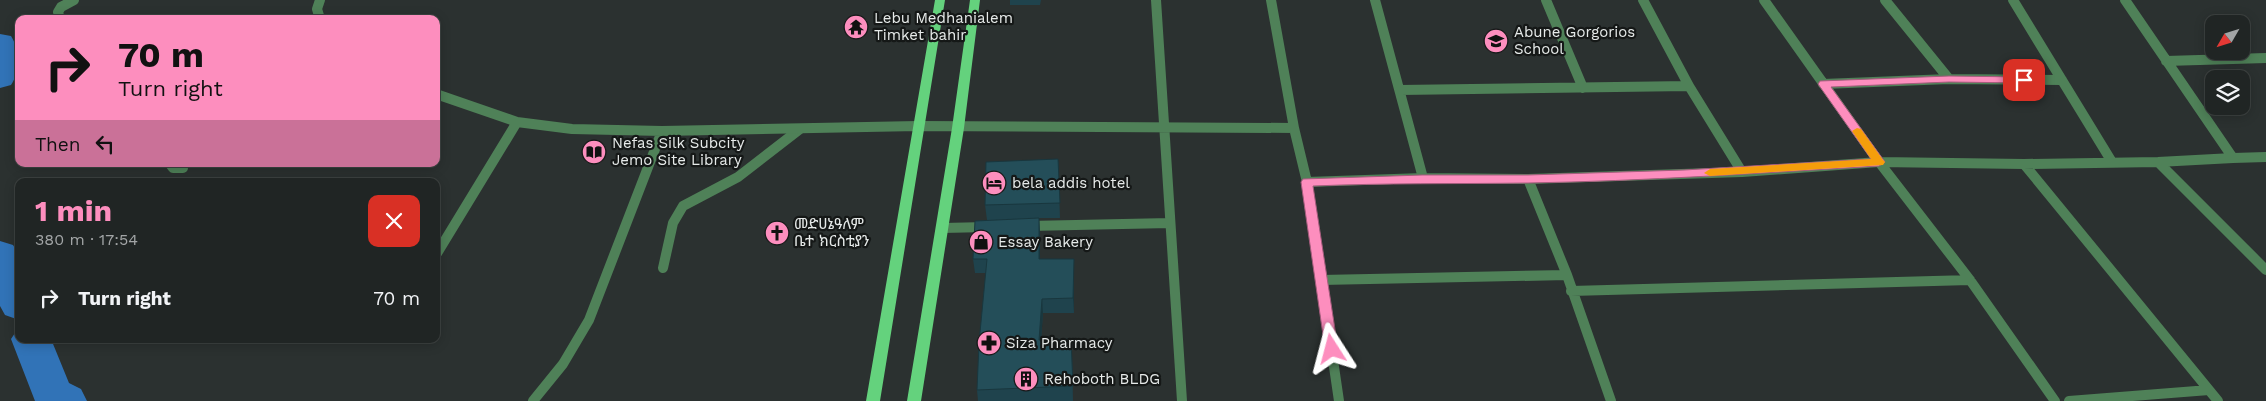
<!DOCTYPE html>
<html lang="en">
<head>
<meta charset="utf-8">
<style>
  body { margin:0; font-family:"Work Sans","Noto Sans Ethiopic",sans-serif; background:#2d3131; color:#f1f3f6; height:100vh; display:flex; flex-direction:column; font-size:19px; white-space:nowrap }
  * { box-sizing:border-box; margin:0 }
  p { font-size:16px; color:#a2a5a6 }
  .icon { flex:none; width:28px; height:28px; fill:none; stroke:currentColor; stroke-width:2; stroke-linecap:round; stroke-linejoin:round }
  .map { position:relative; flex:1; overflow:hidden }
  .panel { position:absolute; left:15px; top:178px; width:425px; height:165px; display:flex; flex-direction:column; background:#202524; border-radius:10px; box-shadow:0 2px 12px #0003,0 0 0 1px #3d4241 }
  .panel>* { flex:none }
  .top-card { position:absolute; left:15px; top:15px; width:425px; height:152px; border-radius:10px; box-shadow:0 2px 12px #0003,0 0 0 1px #3d4241; background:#fd8ebe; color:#111; overflow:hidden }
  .needle { width:32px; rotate:231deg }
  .tools { position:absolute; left:2205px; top:15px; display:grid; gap:10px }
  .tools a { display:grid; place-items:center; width:45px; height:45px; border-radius:10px; background:#202524; box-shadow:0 2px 12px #0003,0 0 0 1px #3d4241; font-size:25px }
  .pin { position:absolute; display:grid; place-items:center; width:42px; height:42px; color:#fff; margin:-21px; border-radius:10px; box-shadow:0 2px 8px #0006 }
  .me { position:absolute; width:55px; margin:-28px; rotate:351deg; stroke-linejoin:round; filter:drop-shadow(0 0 4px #0008) }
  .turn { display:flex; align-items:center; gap:18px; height:105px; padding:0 20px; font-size:22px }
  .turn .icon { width:65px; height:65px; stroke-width:2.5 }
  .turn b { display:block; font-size:35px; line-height:42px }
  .then { display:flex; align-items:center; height:48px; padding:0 20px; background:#0003; gap:10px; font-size:19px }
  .round { display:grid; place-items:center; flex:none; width:52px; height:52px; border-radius:10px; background:#2d3131 }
  .headline { display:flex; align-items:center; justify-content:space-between; height:85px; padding:0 20px }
  h1 { font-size:30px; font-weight:700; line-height:38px; color:#fd8ebe }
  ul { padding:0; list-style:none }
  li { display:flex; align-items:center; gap:15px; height:70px; padding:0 20px }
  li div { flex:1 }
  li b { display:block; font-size:19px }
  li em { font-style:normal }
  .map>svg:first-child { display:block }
</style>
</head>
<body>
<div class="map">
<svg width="2266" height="401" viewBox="0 0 2266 401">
  <rect width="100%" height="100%" fill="#2b3130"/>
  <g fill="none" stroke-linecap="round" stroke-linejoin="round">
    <!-- river -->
    <path fill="#3173b7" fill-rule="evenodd" d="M0,34L11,36C20,50 20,72 11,85L0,88Z
      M0,241L13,245L19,255V320L5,315L0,306Z
      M19,327V339H51L69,383L81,389L87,401H35L11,339Z"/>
    <!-- service -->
    <path stroke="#4f8158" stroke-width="10" d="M663,268L673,223L683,206L738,177L800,129"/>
    <!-- minor -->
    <path stroke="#4f8158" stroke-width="10" d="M320,0L317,9L320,19
      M1156,0L1182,401
      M1271,0L1294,128
      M1375,0L1423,178
      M1546,0L1583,88
      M1643,0L1689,86L1742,172
      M1764,0L1879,162L1970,280L2055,401
      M2013,0L2112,162
      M60,19L58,12L61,7L74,0
      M2166,61L2266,58
      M1949,79L2062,80
      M1823,84L1949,79L1885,0
      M1400,90L1689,86
      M436,94L517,122L572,129L662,131L918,126L1294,128L1307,182L1423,178L1528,179L1742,172L1879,162L2024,164L2158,162L2233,158L2125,0
      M2233,158L2266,157
      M2158,162L2266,270
      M170,164L173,168H183
      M2024,164L2209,390L2069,401
      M1528,179L1567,275L1611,401
      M1307,182L1339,401
      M1028,226L1170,223
      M942,228L988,227
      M436,255L517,122
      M1321,280L1567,275
      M1571,291L1970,280
      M2209,390L2218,401
      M533,401L563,364L589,320L662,131"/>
    <!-- primary -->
    <path fill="#64d27d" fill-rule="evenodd" d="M935,0H945L880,401H866Z
      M970,0H980L964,128L921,401H907L952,128Z"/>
  </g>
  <!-- wall -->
  <path fill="#1f434d" d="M1010,0H1041L1040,5H1010Z
    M1058,159L1060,218H1039L1040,259L1074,274V313H1043L1041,340L1072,354L1073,401H978L977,390L986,273H975L973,259L987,220L985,205Z"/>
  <!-- shaded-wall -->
  <path fill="#19373e" d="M1039,218L1040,233V274L1039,259Z
    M1074,259V313L1073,298Z
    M1042,299L1043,313L1040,355L1039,340Z"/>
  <!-- building -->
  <path fill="#244e59" stroke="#19373e" d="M1058,159L1060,203L985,205L986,162Z
    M1039,218V259H1074L1073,298L1042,299L1039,340L1071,339L1073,386L977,390L979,343L987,259H973L975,221Z"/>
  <!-- route -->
  <path fill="#fd8ebe" stroke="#a45c7c" d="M1949,76L2024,77L2030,80L2024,83L1949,82L1831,87L1885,162L1879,166C1762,173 1645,181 1528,183C1456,184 1385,183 1313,186L1338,349L1336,353H1327L1325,349L1301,182L1303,179L1422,175H1528L1684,170L1871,159L1818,84L1820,81Z"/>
  <!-- slow -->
  <path fill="#f59e0b" d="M1857,128L1861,129L1883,160L1885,162L1883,165L1710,176L1704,173L1710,169L1871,159L1852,131Z"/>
  <!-- icons -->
  <defs>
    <g id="temple-disc" transform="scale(1.25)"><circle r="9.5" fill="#fd8ebe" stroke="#151817"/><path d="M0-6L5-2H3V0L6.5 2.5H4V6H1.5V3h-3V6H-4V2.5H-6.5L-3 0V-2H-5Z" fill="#111"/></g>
    <g id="school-disc" transform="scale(1.25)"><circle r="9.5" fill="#fd8ebe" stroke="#151817"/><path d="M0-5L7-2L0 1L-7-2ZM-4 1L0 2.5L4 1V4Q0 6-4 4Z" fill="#111"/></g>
    <g id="library-disc" transform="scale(1.25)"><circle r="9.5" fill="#fd8ebe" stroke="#151817"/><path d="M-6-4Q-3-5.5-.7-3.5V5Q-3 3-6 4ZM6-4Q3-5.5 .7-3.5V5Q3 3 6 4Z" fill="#111"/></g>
    <g id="hotel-disc" transform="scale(1.25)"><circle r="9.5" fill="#fd8ebe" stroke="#151817"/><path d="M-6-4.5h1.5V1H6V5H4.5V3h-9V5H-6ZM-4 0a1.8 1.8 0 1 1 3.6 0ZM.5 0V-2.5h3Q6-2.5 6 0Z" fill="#111"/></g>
    <g id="church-disc" transform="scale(1.25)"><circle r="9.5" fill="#fd8ebe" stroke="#151817"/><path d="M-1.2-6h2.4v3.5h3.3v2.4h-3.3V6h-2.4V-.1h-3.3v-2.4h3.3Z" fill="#111"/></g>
    <g id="shop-disc" transform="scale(1.25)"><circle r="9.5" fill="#fd8ebe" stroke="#151817"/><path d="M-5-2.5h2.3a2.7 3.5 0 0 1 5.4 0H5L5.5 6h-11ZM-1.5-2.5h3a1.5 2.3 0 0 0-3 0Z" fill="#111"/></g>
    <g id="pharmacy-disc" transform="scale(1.25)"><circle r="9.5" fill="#fd8ebe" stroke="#151817"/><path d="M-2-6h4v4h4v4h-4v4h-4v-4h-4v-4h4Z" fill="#111"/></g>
    <g id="building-disc" transform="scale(1.25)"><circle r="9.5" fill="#fd8ebe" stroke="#151817"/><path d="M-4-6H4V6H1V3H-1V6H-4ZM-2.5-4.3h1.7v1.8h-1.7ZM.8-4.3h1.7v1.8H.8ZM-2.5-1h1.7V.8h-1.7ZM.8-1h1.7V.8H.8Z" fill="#111"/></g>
  </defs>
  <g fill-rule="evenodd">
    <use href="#temple-disc" x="856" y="27"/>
    <use href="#school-disc" x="1496" y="41"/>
    <use href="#library-disc" x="594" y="152"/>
    <use href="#hotel-disc" x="994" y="183"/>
    <use href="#church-disc" x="777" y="233"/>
    <use href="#shop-disc" x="981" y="242"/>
    <use href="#pharmacy-disc" x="989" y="343"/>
    <use href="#building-disc" x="1026" y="379"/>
  </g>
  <g text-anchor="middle" stroke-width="4.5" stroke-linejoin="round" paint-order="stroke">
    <!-- poi labels -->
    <g font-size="15" fill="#e6eae9" stroke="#151817" text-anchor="start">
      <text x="874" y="23">Lebu Medhanialem<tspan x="874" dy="17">Timket bahir</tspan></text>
      <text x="1514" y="37">Abune Gorgorios<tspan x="1514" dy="17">School</tspan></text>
      <text x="612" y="148">Nefas Silk Subcity<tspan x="612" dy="17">Jemo Site Library</tspan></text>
      <text x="1012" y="188">bela addis hotel</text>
      <text x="794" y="229">መድሀኔዓለም<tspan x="794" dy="17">ቤተ ክርስቲያን</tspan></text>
      <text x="998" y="247">Essay Bakery</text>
      <text x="1006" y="348">Siza Pharmacy</text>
      <text x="1044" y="384">Rehoboth BLDG</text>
    </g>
  </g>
</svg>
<div class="tools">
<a><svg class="needle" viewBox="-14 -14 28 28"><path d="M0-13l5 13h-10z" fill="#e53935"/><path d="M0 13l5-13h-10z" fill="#a2a5a6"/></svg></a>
<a><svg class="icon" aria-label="layers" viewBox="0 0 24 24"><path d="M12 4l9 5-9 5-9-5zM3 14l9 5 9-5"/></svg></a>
</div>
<div class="pin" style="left:2024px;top:80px;background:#d93025"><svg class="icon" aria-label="arrive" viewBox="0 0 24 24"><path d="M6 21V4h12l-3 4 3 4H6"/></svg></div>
<svg class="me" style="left:1332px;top:349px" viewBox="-20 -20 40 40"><path d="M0-17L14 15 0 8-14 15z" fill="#fd8ebe" stroke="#fff" stroke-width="4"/></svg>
<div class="top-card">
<div class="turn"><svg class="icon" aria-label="right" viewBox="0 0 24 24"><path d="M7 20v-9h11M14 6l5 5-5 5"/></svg><div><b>70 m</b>Turn right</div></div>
<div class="then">Then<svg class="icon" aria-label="left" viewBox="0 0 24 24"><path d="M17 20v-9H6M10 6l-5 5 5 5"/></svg></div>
</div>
<section class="panel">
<div class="headline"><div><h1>1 min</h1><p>380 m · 17:54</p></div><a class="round" style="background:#d93025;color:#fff"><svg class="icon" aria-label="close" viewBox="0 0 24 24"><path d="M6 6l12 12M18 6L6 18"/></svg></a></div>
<ul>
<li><svg class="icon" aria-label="right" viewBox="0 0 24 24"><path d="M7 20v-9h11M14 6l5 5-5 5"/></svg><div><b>Turn right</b></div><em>70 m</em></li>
</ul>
</section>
</div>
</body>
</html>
